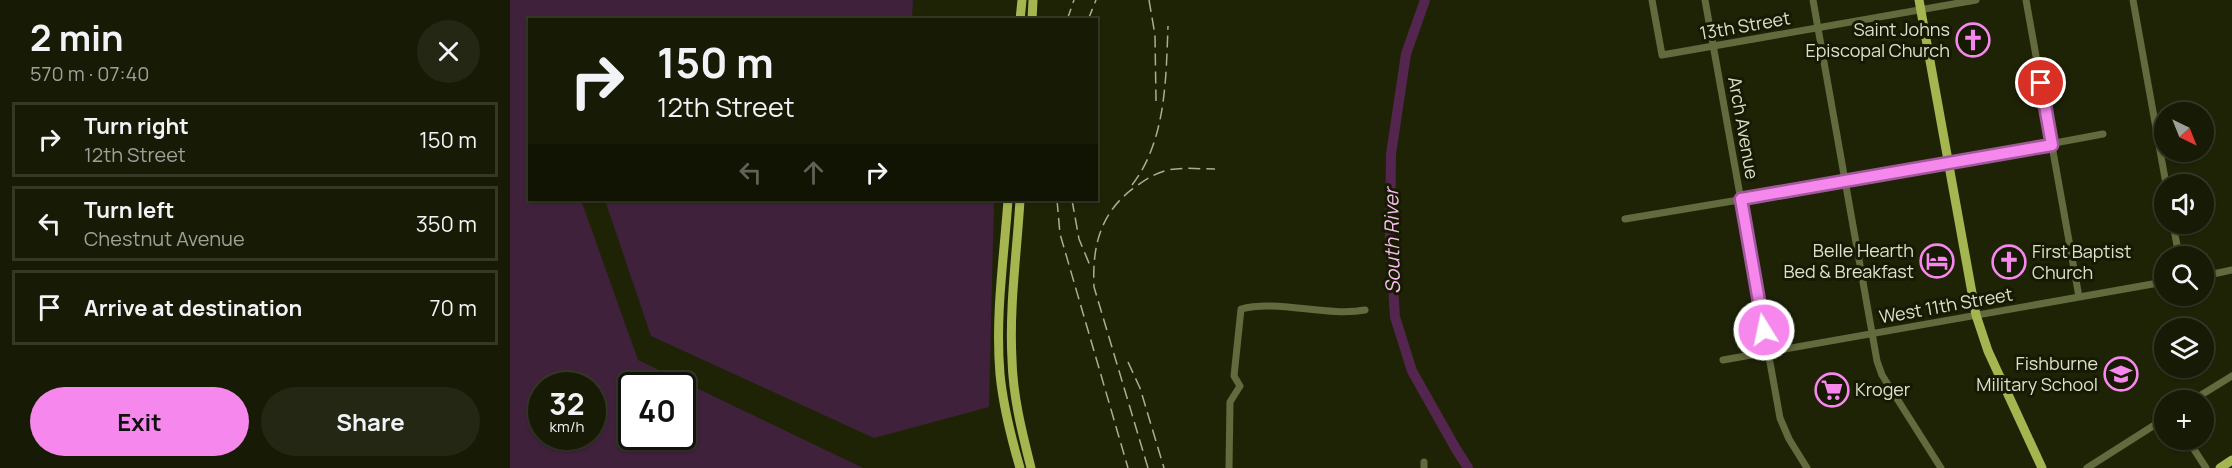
<!DOCTYPE html>
<html lang="en">
<head>
<meta charset="utf-8">
<style>
  body { margin:0; font-family:Manrope,sans-serif; background:#242713; color:#f1f3f6; height:100vh; display:flex; flex-direction:column; font-size:22px; white-space:nowrap }
  * { box-sizing:border-box; margin:0 }
  p { font-size:20px; color:#9ea19a }
  .icon { flex:none; width:33px; height:33px; fill:none; stroke:currentColor; stroke-width:2; stroke-linecap:round; stroke-linejoin:round }
  .map { position:relative; flex:1; overflow:hidden }
  .drawer { display:flex; flex-direction:column; background:#171a04; width:510px }
  .drawer>* { flex:none }
  .guide { position:absolute; left:18px; top:18px; width:570px; height:183px; border-radius:0px; box-shadow:0 2px 4px #0004,0 0 0 2px #363826; background:#171a04; color:#f1f3f6; overflow:hidden }
  .needle { width:39px; rotate:137deg }
  .controls { position:absolute; left:1644px; top:102px; display:grid; gap:12px }
  .controls a { display:grid; place-items:center; width:60px; height:60px; border-radius:50%; background:#171a04; box-shadow:0 2px 4px #0004,0 0 0 2px #363826; font-size:30px }
  .speed { position:absolute; left:18px; top:372px; display:flex; gap:12px; font-size:30px; font-weight:700; text-align:center }
  .speed>* { display:grid; place-content:center; width:78px; height:78px; border-radius:50%; background:#171a04; box-shadow:0 2px 4px #0004,0 0 0 2px #363826; line-height:1 }
  .speed small { font-size:15px; font-weight:400 }
  .speed .limit { border:3px solid #111; border-radius:9px; background:#fff; color:#111 }
  .pin { position:absolute; display:grid; place-items:center; width:51px; height:51px; color:#fff; margin:-26px; border:3px solid #fff; border-radius:50%; box-shadow:0 2px 6px #0007 }
  .me { position:absolute; width:66px; margin:-33px; rotate:350deg; stroke-linejoin:round; filter:drop-shadow(0 0 4px #0008) }
  .turn { display:flex; align-items:center; gap:21px; height:126px; padding:0 30px; font-size:27px }
  .turn .icon { width:78px; height:78px; stroke-width:2.5 }
  .turn b { display:block; font-size:42px; line-height:51px }
  .lanes { display:flex; align-items:center; height:57px; padding:0 30px; background:#0003; justify-content:center; gap:30px; direction:ltr }
  .lanes .off { opacity:.35 }
  .round { display:grid; place-items:center; flex:none; width:63px; height:63px; border-radius:32px; background:#242713 }
  .overview { display:flex; align-items:center; justify-content:space-between; height:102px; padding:0 30px }
  h1 { font-size:36px; font-weight:700; line-height:45px }
  .button { display:flex; gap:12px; margin-top:auto; padding:12px 30px }
  .button a { flex:1; height:69px; border-radius:36px; background:#f688ed; color:#111; font-size:24px; font-weight:700; line-height:69px; text-align:center }
  .button a+a { background:#242713; color:#f1f3f6 }
  ul { padding:0; list-style:none }
  li { display:flex; align-items:center; gap:18px; height:75px; margin:0 12px 9px; padding:0 18px; border:3px solid #363826; border-radius:0px }
  li div { flex:1 }
  li b { display:block; font-size:22px }
  li em { font-style:normal }
  main { display:flex; flex:1; min-height:0 }
  .map>svg:first-child { display:block }
</style>
</head>
<body>
<main>
<section class="drawer">
<div class="overview"><div><h1>2 min</h1><p>570 m · 07:40</p></div><a class="round"><svg class="icon" aria-label="close" viewBox="0 0 24 24"><path d="M6 6l12 12M18 6L6 18"/></svg></a></div>
<ul>
<li><svg class="icon" aria-label="right" viewBox="0 0 24 24"><path d="M7 20v-9h11M14 6l5 5-5 5"/></svg><div><b>Turn right</b><p>12th Street</p></div><em>150 m</em></li>
<li><svg class="icon" aria-label="left" viewBox="0 0 24 24"><path d="M17 20v-9H6M10 6l-5 5 5 5"/></svg><div><b>Turn left</b><p>Chestnut Avenue</p></div><em>350 m</em></li>
<li><svg class="icon" aria-label="arrive" viewBox="0 0 24 24"><path d="M6 21V4h12l-3 4 3 4H6"/></svg><div><b>Arrive at destination</b></div><em>70 m</em></li>
</ul>
<div class="button"><a>Exit</a><a>Share</a></div>
</section>
<div class="map">
<svg width="1722" height="468" viewBox="0 0 1722 468">
  <rect width="100%" height="100%" fill="#1f2306"/>
  <!-- green -->
  <path fill="#3f213c" fill-rule="evenodd" d="M0,0H403L402,19L20,20V200H71L128,360L353,468H0ZM32,386H82V436H32ZM122,386H172V436H122Z
    M95,200H484L479,407L364,438L141,336Z"/>
  <g fill="none" stroke-linecap="round" stroke-linejoin="round">
    <!-- river -->
    <path stroke="#53254f" stroke-width="10" d="M915,0L896,54L881,154L880,240L885,317L902,371L946,449L958,468"/>
    <!-- minor -->
    <path stroke="#626b3d" stroke-width="7" d="M1142,0L1152,55L1466,0
      M1195,0L1270,418L1279,439L1297,468
      M1303,0L1367,361L1372,375L1431,468
      M1516,0L1569,297
      M1623,0L1656,184
      M1115,219L1313,186L1593,134
      M1663,224L1669,256
      M1694,276L1722,270
      M1213,360L1654,282
      M1683,400L1722,376
      M1678,440L1696,468
      M719,468L720,402L730,386L724,376L731,309C766,299 817,317 855,310
      M914,468V462
      M1577,468L1654,419"/>
    <!-- major -->
    <path stroke="#a5b651" stroke-width="9" d="M1409,0L1466,315L1478,351L1532,468
      M510,20L512,0
      M522,20L523,0
      M498,200C494,257 485,316 490,374C493,406 501,437 510,468
      M510,200C507,252 499,307 502,360C503,397 512,432 521,468
      M1710,468L1722,460"/>
    <!-- rail -->
    <path stroke="#a9ad98" stroke-width="1.5" stroke-dasharray="12 6" stroke-linecap="butt" d="M639,0L645,35L646,101
      M557,20L564,0
      M578,20L586,0
      M622,185C656,141 656,79 658,26
      M547,200L550,234L618,468
      M562,200L569,239L581,268
      M618,362L630,388L654,468
      M638,468L584,287C582,244 591,210 628,185C638,178 646,173 658,170C673,167 689,169 705,169"/>
  </g>
  <g fill="none" stroke-linecap="round" stroke-linejoin="round">
    <!-- route casing -->
    <g stroke="#a0589a" stroke-width="15">
      <path id="route" d="M1254,330L1231,199L1542,145L1531,83"/>
    </g>
    <!-- route -->
    <use href="#route" stroke="#f688ed" stroke-width="10"/>
  </g>
  <!-- icons -->
  <defs>
    <g id="church-ring" transform="scale(1.725)"><circle r="9.5" fill="#161a00" stroke="#f688ed" stroke-width="1.5"/><path d="M-1.2-6h2.4v3.5h3.3v2.4h-3.3V6h-2.4V-.1h-3.3v-2.4h3.3Z" fill="#f688ed"/></g>
    <g id="hotel-ring" transform="scale(1.725)"><circle r="9.5" fill="#161a00" stroke="#f688ed" stroke-width="1.5"/><path d="M-6-4.5h1.5V1H6V5H4.5V3h-9V5H-6ZM-4 0a1.8 1.8 0 1 1 3.6 0ZM.5 0V-2.5h3Q6-2.5 6 0Z" fill="#f688ed"/></g>
    <g id="school-ring" transform="scale(1.725)"><circle r="9.5" fill="#161a00" stroke="#f688ed" stroke-width="1.5"/><path d="M0-5L7-2L0 1L-7-2ZM-4 1L0 2.5L4 1V4Q0 6-4 4Z" fill="#f688ed"/></g>
    <g id="supermarket-ring" transform="scale(1.725)"><circle r="9.5" fill="#161a00" stroke="#f688ed" stroke-width="1.5"/><path d="M-6-5.5h2.5l.6 2H6L4.5 2H-2.5L-4.4-4H-6ZM-1.5 3.2a1.3 1.3 0 1 0 .1 0ZM3 3.2a1.3 1.3 0 1 0 .1 0Z" fill="#f688ed"/></g>
  </defs>
  <g fill-rule="evenodd">
    <use href="#church-ring" x="1463" y="40"/>
    <use href="#hotel-ring" x="1427" y="261"/>
    <use href="#church-ring" x="1499" y="262"/>
    <use href="#school-ring" x="1611" y="374"/>
    <use href="#supermarket-ring" x="1322" y="390"/>
  </g>
  <g text-anchor="middle" stroke-width="6" stroke-linejoin="round" paint-order="stroke">
    <!-- street labels -->
    <g font-size="18" fill="#dce0ce" stroke="#161a00">
      <text transform="translate(1235 26) rotate(-10)" y="6">13th Street</text>
      <text transform="translate(1233 128) rotate(80)" y="6">Arch Avenue</text>
      <text transform="translate(1436 306) rotate(-10)" y="6">West 11th Street</text>
    </g>
    <!-- poi labels -->
    <g font-size="18" fill="#dce0ce" stroke="#161a00" text-anchor="end">
      <text x="1440" y="36">Saint Johns<tspan x="1440" dy="21">Episcopal Church</tspan></text>
      <text x="1404" y="257">Belle Hearth<tspan x="1404" dy="21">Bed &amp; Breakfast</tspan></text>
      <text x="1522" y="258" text-anchor="start">First Baptist<tspan x="1522" dy="21">Church</tspan></text>
      <text x="1588" y="370">Fishburne<tspan x="1588" dy="21">Military School</tspan></text>
      <text x="1345" y="396" text-anchor="start">Kroger</text>
    </g>
    <!-- water labels -->
    <g font-size="20" font-style="italic" fill="#f8bcf1" stroke="#161a00">
      <text transform="translate(882 241) rotate(-91)" y="7">South River</text>
    </g>
  </g>
</svg>
<div class="controls">
<a><svg class="needle" viewBox="-14 -14 28 28"><path d="M0-13l5 13h-10z" fill="#e53935"/><path d="M0 13l5-13h-10z" fill="#9ea19a"/></svg></a>
<a><svg class="icon" aria-label="sound" viewBox="0 0 24 24"><path d="M4 9h4l5-4v14l-5-4H4zM17 9q2 3 0 6"/></svg></a>
<a><svg class="icon" aria-label="search" viewBox="0 0 24 24"><circle cx="10" cy="10" r="6"/><path d="M15 15l6 6"/></svg></a>
<a><svg class="icon" aria-label="layers" viewBox="0 0 24 24"><path d="M12 4l9 5-9 5-9-5zM3 14l9 5 9-5"/></svg></a>
<a>+</a>
</div>
<div class="speed"><div>32<small>km/h</small></div><div class="limit">40</div></div>
<div class="pin" style="left:1531px;top:83px;background:#d93025"><svg class="icon" aria-label="arrive" viewBox="0 0 24 24"><path d="M6 21V4h12l-3 4 3 4H6"/></svg></div>
<svg class="me" style="left:1254px;top:330px" viewBox="-20 -20 40 40"><circle r="17" fill="#f688ed" stroke="#fff" stroke-width="3"/><path d="M0-11L8 9 0 5-8 9z" fill="#fff"/></svg>
<div class="guide">
<div class="turn"><svg class="icon" aria-label="right" viewBox="0 0 24 24"><path d="M7 20v-9h11M14 6l5 5-5 5"/></svg><div><b>150 m</b>12th Street</div></div>
<div class="lanes"><svg class="icon off" aria-label="left" viewBox="0 0 24 24"><path d="M17 20v-9H6M10 6l-5 5 5 5"/></svg><svg class="icon off" aria-label="ahead" viewBox="0 0 24 24"><path d="M12 20V5M6 11l6-6 6 6"/></svg><svg class="icon" aria-label="right" viewBox="0 0 24 24"><path d="M7 20v-9h11M14 6l5 5-5 5"/></svg></div>
</div>
</div>
</main>
</body>
</html>
